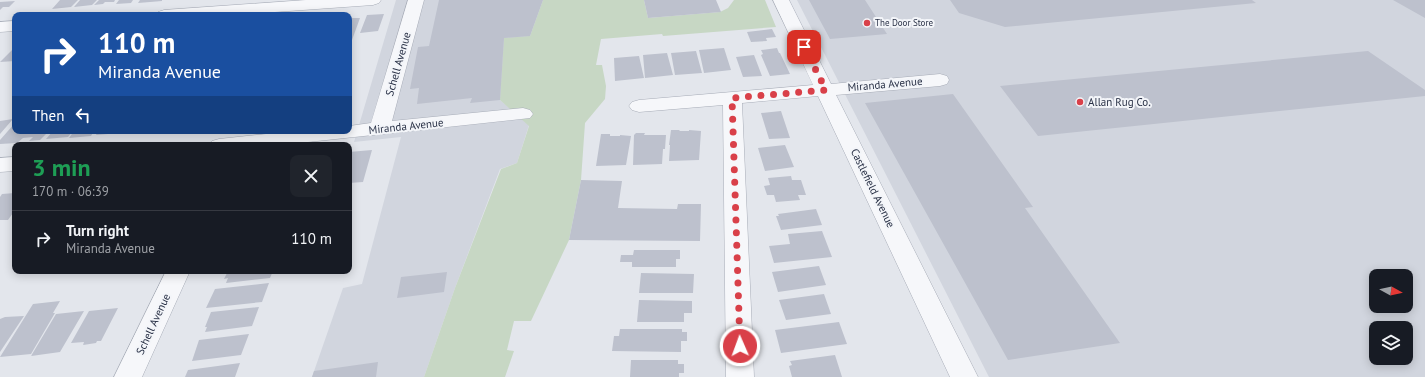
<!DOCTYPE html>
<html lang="en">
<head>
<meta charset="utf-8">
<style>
  body { margin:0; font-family:"PT Sans",sans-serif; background:#20242c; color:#f1f3f6; height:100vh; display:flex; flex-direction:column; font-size:15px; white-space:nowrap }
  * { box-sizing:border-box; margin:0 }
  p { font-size:13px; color:#9ea1a6 }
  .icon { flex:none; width:22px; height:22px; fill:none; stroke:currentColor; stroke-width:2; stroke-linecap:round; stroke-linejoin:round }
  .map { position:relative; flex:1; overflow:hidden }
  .drawer { position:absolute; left:12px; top:142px; width:340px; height:132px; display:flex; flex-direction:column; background:#171b24; border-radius:8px; box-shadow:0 2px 10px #0003 }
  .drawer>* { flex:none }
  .hud { position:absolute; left:12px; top:12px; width:340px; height:122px; border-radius:8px; box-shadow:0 2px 10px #0003; background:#1a4fa0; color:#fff; overflow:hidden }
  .needle { width:26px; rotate:98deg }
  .controls { position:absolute; left:1369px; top:269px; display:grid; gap:8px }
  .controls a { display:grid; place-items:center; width:44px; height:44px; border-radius:8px; background:#171b24; box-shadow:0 2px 10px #0003; font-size:20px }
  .pin { position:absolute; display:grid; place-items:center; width:34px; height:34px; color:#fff; margin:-17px; border-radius:8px; box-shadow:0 2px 6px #0006 }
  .me { position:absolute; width:44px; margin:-22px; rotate:358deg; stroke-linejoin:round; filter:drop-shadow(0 0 3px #0008) }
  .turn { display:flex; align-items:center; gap:14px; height:84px; padding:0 20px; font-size:18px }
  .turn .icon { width:52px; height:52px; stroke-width:2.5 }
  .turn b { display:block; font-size:28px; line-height:34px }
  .then { display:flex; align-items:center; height:38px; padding:0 20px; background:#0003; gap:8px; font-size:15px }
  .round { display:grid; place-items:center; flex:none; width:42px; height:42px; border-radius:8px; background:#20242c }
  .head { display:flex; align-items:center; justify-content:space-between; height:68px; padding:0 20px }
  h1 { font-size:24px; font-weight:700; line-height:30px; color:#1e9e55 }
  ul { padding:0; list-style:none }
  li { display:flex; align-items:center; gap:12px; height:56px; padding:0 20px; border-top:1px solid #363941 }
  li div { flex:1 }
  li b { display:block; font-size:15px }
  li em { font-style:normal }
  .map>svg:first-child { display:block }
</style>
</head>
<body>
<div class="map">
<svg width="1425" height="377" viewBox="0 0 1425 377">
  <rect width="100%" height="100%" fill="#e3e6ec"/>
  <!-- built -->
  <path fill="#d1d5de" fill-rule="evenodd" d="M396,0H543L530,36L500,100L529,125L517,163L500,169L455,288L424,377H312L343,288L362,284L401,137L354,142Z
    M797,0H1425V377H989ZM1376,276H1406V306H1376ZM1376,328H1406V358H1376Z"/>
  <!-- green -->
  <path fill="#c7d7c4" d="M543,0H644L648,18L720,12L728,8L734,0H765L776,27L663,36L662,34L601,39L596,65H602L606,86L605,99L585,123L581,180L569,240L531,321H514L507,350L514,351L505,377H424L455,288L501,169L517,163L529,126L500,100L504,38L530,36Z"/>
  <!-- building -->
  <path fill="#bdc1cd" d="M60,0H78L71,7L52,9Z
    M80,0H97L92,5L74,7Z
    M99,0H115L114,2H105L103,4L94,5Z
    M119,0H133L131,3L116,4Z
    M140,0H162V1L138,3Z
    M439,0H543L530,36L504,38L500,100L470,103L472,98L417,104L419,88L410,89L418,47L429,46Z
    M644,0H716L721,12L648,18Z
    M809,0H865L887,34L830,39Z
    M950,0H1252L1256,3L1005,27L959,13Z
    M1393,0H1425V18Z
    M15,1L9,7H3L0,10V2Z
    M384,14L378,31L360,33L367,15Z
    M349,18H360L352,40L349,41Z
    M772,29L776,37L766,38L767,41L751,42L747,32Z
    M15,47V61L0,62Z
    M724,48L731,70L704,73L699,50Z
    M777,48L779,53H780L790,74L770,76L761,55L763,54L761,50Z
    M696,51L702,73L675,75L671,53Z
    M1368,51L1425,90V96L1038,136L1000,86Z
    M667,53L673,75L645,78L643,55Z
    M754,55L762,76L743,77L736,57Z
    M639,56L644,78L615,81L614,58Z
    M953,94L1033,207L1025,208L1120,343L1008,360L865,103Z
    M781,111L790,138L769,139L761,113Z
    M13,119L0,134V121Z
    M15,123V131H49L40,140L29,141L33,137L23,138L17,143L0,144V140Z
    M671,130H680L679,131H689V130L701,131L699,160L669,161L670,145H669Z
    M53,131H73L68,137L46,139Z
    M74,131H94L91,136L69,138Z
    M98,131H132V132L96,135Z
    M636,133H645L644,135H666L665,149H663L662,164L633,165L634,135Z
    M601,134H610V136H620V135L631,136L626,165L596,166Z
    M785,145L794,167L765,171L758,148Z
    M372,150L363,182L349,183V152Z
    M791,176L792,180H801L806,195H798L800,200L776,202L774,195H767L764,186L770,185L768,178Z
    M581,180L622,181L618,208L677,209L678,204H701L700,241L569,240Z
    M15,193V210L8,220H0V197L2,194Z
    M816,209L822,225L781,230L776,216H779L778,214Z
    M822,231L832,257L774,263L769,246L790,244L788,234Z
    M634,250H680V259H676V267H632V262H620L621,255H633Z
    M819,266L826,285L778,292L772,272Z
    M228,271H273L270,278L226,283L228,278L224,279Z
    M447,272L444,292L397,298L401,277Z
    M641,273L694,274L693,293H639Z
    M269,283L262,302L206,308L215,289Z
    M824,294L831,314L786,320L779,300Z
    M639,300L692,301V313H684V322H637Z
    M60,301L53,313H55L31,354L0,357L33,304Z
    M259,307L252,326L205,332L207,327H205L211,312Z
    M118,308L101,341H97L96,343L83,345L84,342L71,343L89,311Z
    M84,311L60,352L31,356L56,314Z
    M24,316L0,352V319L5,317Z
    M839,322L847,344L781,353L775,330Z
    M620,329H682V332H687V341H681V352L612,351L614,336H619Z
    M249,334L241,355L192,361L199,340Z
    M835,355L842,377H792L789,366L792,365L790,361Z
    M631,360H678V364H684V373H679V377H630Z
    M378,362L376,377H312L314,371Z
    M240,363L235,377H185L188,370Z"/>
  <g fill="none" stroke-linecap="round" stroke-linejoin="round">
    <!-- minor casing -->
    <g stroke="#a7acb7" stroke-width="1">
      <path id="minor" d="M306,0H381L379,3L373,5L232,15H156L158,12L164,10Z
        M408,0H424L392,121L523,108L530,110L533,114L530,118L280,145H209L212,141L219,139L295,131H349V126L371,123Z
        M773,0H789L831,84L940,74L947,76L949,80L947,84L940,86L836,95L978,377H950L818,96L742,103L754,377H726L723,105L639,112L632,110L629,106L632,102L639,100L813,85Z
        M15,21V31L0,32V22Z
        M15,157V171L0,172V158Z
        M166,271H190L142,377H114Z"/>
    </g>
    <!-- minor -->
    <use href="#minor" fill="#f6f7fa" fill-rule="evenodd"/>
  </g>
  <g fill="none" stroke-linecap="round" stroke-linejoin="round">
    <!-- route -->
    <path stroke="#d94049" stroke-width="7" stroke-dasharray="0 12.6" d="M740,346L732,98L826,90L804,47"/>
  </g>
  <!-- markers -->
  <g fill="#d94049" stroke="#f3f5f9" stroke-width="1.5">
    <circle cx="867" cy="23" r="4"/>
    <circle cx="1080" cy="102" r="4"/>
  </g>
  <g text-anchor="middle" stroke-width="4" stroke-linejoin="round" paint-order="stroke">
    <!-- far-poi labels -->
    <g font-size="9" fill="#293146" stroke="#f3f5f9" text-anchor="start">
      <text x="875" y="26">The Door Store</text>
    </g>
    <!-- street labels -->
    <g font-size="11" fill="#293146" stroke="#f3f5f9">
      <text transform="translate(398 64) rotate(-74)" y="4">Schell Avenue</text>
      <text transform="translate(885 84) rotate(-5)" y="4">Miranda Avenue</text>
      <text transform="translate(406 126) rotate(-6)" y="4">Miranda Avenue</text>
      <text transform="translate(873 188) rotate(64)" y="4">Castlefield Avenue</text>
      <text transform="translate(153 324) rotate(-65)" y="4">Schell Avenue</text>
    </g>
    <!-- poi labels -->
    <g font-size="11" fill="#293146" stroke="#f3f5f9" text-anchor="start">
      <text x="1088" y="106">Allan Rug Co.</text>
    </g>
  </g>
</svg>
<div class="controls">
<a><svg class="needle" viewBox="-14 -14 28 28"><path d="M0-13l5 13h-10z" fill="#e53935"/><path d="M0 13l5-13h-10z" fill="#9ea1a6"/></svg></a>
<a><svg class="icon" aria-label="layers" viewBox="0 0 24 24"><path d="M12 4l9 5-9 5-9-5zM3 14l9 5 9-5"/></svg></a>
</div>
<div class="pin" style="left:804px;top:47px;background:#d93025"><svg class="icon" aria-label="arrive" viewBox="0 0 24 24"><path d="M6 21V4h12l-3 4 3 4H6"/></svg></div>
<svg class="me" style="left:740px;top:346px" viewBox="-20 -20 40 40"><circle r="17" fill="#d94049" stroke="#fff" stroke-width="3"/><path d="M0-11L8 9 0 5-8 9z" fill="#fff"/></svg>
<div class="hud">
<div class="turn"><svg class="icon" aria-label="right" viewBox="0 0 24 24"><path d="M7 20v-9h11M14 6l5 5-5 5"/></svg><div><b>110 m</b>Miranda Avenue</div></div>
<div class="then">Then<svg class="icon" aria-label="left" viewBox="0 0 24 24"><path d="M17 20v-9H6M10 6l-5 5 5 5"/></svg></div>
</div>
<section class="drawer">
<div class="head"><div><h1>3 min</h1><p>170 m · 06:39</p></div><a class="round"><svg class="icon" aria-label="close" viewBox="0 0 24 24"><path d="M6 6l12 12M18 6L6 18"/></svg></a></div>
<ul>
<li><svg class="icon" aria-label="right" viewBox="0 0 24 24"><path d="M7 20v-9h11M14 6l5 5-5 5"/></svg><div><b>Turn right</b><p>Miranda Avenue</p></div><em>110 m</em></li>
</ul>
</section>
</div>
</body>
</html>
